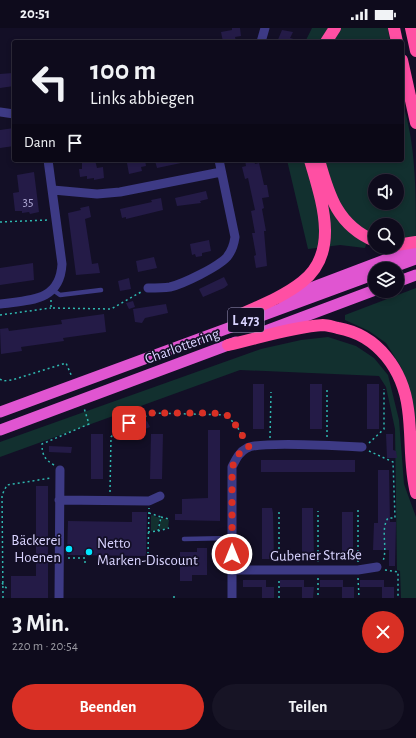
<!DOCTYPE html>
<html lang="de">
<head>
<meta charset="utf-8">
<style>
  body { margin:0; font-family:"Alegreya Sans",sans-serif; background:#171425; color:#f1f3f6; height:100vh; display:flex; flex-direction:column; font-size:15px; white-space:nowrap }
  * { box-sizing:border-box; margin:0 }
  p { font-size:13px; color:#9b9ba3 }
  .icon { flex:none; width:22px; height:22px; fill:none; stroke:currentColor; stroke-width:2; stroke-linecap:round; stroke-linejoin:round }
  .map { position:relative; height:570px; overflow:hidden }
  .side { display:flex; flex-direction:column; background:#0e0b1c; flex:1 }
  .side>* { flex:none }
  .hud { position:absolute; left:12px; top:12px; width:392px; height:122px; border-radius:4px; box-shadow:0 2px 6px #0003,0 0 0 1px #2e2b3b; background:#0e0b1c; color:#f1f3f6; overflow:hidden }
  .buttons { position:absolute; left:368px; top:146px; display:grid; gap:8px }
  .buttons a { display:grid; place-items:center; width:36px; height:36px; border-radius:50%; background:#0e0b1c; box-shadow:0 2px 6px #0003,0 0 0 1px #2e2b3b; font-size:20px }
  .pin { position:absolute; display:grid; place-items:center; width:34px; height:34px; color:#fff; margin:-17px; border-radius:8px; box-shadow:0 2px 6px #0006 }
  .me { position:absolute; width:44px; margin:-22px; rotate:0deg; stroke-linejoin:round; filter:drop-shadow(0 0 3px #0008) }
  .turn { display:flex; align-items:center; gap:14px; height:84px; padding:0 12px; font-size:18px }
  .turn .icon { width:52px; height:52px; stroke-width:2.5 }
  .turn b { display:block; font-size:28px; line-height:34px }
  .then { display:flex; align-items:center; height:38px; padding:0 12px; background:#0003; gap:8px; font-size:15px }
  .round { display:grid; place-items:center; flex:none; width:42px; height:42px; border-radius:21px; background:#171425 }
  .summary { display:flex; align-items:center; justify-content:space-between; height:68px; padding:0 12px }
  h1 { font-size:24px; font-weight:600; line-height:30px }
  .cta { display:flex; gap:8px; margin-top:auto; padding:8px 12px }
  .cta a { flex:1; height:46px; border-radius:24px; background:#d93025; color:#fff; font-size:16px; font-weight:600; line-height:46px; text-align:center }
  .cta a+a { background:#171425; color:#f1f3f6 }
  .status { display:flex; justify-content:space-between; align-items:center; height:28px; padding:0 20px; background:#0e0b1c; direction:ltr }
  .status svg { height:11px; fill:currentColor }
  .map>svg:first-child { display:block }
</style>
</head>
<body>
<div class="status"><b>20:51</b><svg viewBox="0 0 49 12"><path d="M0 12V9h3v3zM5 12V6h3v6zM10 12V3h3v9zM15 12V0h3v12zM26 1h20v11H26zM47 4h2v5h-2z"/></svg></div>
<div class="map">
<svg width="416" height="570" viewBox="0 0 416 570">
  <rect width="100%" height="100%" fill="#130f26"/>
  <!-- green -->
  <path fill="#12302f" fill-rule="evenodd" d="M312,0H388L390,14H305Z
    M402,73C416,116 416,164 416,210L397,211V197H375V206L370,204L365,220L340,217L308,221L287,132H402ZM375,153H397V175H375Z
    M416,260V433L411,368L401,339L386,315L369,303L345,292V287Z
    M328,309L356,318L374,330L388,347L399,392L404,456L416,489V570H401L400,543L397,542L395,401L386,359L379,348L240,342L0,429V414L261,321L301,312Z
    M151,487L160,490L157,502L151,503Z
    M161,490L169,492L168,500L158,502Z"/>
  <!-- building -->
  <path fill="#241b47" d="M232,0H240L241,8L235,9L236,13L223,14L221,4L232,2Z
    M282,2L293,4L290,10L297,12V14H277Z
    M13,45L14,58L0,60V46Z
    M14,100V118L0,120V102Z
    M82,132H95L97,140L103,139L104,150L94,152V150L87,151V148L80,149L79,141H82Z
    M145,132L146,138L141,139L142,143L129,146L127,135Z
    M159,132H180L181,135L157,140L155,133Z
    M245,132H254L255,136L259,135L264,157H267L269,169L262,170L264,180L262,181L266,203H264L267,238L256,240L254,228L256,227L252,205H255L251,183L255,182L248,150L245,151L242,139L246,138Z
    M34,144L39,184L30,186L29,184L22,185V183H15L13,165L19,164L17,147Z
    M206,163L208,171L200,173L201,175L177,178L175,170Z
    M161,170L163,182L126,191V189L122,190L120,181L152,174L151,172Z
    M89,178L91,189L85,191L92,236L98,235L100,245L76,247L68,185L81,182L80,180Z
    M209,212L211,223L202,225V228L196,229L195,226L192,227L190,216Z
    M154,229L157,240L138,244L136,233Z
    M33,235L34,252L0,257V240Z
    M224,249L228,257L224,260L203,269L199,261Z
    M129,250L131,261L120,263L118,253Z
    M133,273L135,279L129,281L126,275Z
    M166,276L168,285L145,290L142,295L135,294L133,281Z
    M104,286L106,304L63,310L64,313L21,319L22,323L1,326L0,301L8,300L9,303L62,296L61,292Z
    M253,356H264V401H253Z
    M310,356H322V401H310Z
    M367,356H379V401H367Z
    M147,393L150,399L119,412L116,406Z
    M208,402H220V493L175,492V486H182V471L208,470Z
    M91,406H103V451H91Z
    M151,406H163L162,451H150Z
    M386,406H393V422L396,423L397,430H387Z
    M49,418L72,419L71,425L49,424Z
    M261,432H355V444H261Z
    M378,442H389L390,494H396L395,538H389V522H373L374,495H378Z
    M36,458H48V570H11V548H36Z
    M262,480H272L273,485L274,531H262Z
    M302,480H313L314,531H302Z
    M132,484H147L146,528L67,527L68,493L132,494Z
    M342,484H353V531H342Z
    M213,518H221V525H213Z
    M197,520H207V547H192V553H180V524H197Z
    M243,552H266V559H243Z
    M280,552H304V559H280Z
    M320,552H343V559H320Z
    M360,552H384V559H360Z
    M262,559H274V570H262Z
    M302,559H314L313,570H302Z
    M342,559H354V570H342Z
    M382,559H394V570H382Z"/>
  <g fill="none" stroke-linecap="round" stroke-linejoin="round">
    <!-- path -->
    <path stroke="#2fb8b0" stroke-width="1.5" stroke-dasharray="2 3" stroke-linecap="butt" d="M0,194L48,192
      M51,272V280L111,281L141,264
      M0,287L51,280
      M0,351L3,353L12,352L66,335L72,349
      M327,409V361
      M270,410L271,364
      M369,415L384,401V361
      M369,423L393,434L395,490H388C380,502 388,519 383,533
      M54,437C45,432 42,427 42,416L89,396L84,380
      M110,464L111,409L119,400L153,385L227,387L238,400L244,412
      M358,482V534
      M279,484V534
      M161,489L169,491
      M158,503L169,500
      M148,504L158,503L161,489L149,485
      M148,526L149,480
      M68,530H85V538
      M318,534V483
      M385,542L398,544V570
      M318,550V570
      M358,550L359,570
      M2,555L8,562
      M3,570L2,467L7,457L51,450
      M174,570V567
      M279,570V550"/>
    <!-- service -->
    <path stroke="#3d3a85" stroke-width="4.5" d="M53,262L60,267L101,262
      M184,511L232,510"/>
    <!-- minor -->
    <path stroke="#3d3a85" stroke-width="9" d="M261,14L265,0
      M0,84L14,86
      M53,162L97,166L120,164L221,144
      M148,260C155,260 163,260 170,259C183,256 218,239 227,229C232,223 234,216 235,209L219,132
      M0,276C29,272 60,274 62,236L48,132
      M59,472L149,473L160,468
      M232,542H358L377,539
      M59,570L60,442
      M232,570V439C236,431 239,424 247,420C259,413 344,418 362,419"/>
    <!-- trunk -->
    <path stroke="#e055d1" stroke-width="11" d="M388,241L416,231
      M397,254L416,247
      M282,271L416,220
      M263,304L375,262
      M0,384L375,246
      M0,402L236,314"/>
    <!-- motorway -->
    <path stroke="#ff4fa3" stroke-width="12" d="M394,0L397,14
      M411,0L416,23
      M326,14L335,0
      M402,32L416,95
      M319,132C329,168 338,198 375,213
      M397,217L416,214
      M237,288C259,278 283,269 302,254C341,224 321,171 310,132
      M228,317C259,310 292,299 323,297C328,297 333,299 338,300C378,307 403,342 408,381C412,409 409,438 416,465"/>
  </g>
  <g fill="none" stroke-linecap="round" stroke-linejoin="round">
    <!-- route -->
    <path stroke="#d93025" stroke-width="7" stroke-dasharray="0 12.6" d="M129,395L152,385H214L227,387L238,400L249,419L239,426L232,439V526"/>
  </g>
  <!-- markers -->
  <g fill="#00e5ff" stroke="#130f26" stroke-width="1.5">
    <circle cx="69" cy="521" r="4"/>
    <circle cx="89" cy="524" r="4"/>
  </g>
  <g text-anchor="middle" stroke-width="3.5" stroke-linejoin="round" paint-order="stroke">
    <!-- number labels -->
    <g font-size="13" fill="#aca6d1">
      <text x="28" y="178">35</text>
    </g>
    <!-- shield labels -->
    <rect fill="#130f26" stroke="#9e99be" stroke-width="1" x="228" y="280" width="36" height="24" rx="3"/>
    <g font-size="14" font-weight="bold" fill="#d9d4ff">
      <text x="246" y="297">L 473</text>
    </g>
    <!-- street labels -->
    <g font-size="15" fill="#d9d4ff" stroke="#130f26">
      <text transform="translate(182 318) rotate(-20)" y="5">Charlottering</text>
      <text transform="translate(316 527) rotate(-1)" y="5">Gubener Straße</text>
    </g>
    <!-- poi labels -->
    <g font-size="15" fill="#d9d4ff" stroke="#130f26" text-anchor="end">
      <text x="61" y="517">Bäckerei<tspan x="61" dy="17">Hoenen</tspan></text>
      <text x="97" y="520" text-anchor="start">Netto<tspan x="97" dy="17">Marken-Discount</tspan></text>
    </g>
  </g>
</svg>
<div class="buttons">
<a><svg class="icon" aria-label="sound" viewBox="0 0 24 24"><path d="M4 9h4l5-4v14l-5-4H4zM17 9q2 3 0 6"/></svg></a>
<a><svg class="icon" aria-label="search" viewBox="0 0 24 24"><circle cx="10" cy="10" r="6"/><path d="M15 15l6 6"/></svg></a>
<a><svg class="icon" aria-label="layers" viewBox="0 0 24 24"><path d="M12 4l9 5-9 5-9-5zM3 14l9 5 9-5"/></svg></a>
</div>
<div class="pin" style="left:129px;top:395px;background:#d93025"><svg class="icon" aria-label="arrive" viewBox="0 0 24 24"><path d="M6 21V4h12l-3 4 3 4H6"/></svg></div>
<svg class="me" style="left:232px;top:526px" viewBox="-20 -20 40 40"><circle r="17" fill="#d93025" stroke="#fff" stroke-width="3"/><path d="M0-11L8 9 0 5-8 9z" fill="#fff"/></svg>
<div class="hud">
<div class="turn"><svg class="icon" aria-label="left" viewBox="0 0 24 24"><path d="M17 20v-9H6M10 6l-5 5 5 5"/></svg><div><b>100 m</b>Links abbiegen</div></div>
<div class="then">Dann<svg class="icon" aria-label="arrive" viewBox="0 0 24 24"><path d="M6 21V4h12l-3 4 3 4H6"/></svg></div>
</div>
</div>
<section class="side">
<div class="summary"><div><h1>3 Min.</h1><p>220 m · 20:54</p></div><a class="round" style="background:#d93025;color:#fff"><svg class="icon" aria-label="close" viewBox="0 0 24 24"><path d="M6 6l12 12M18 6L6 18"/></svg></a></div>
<div class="cta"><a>Beenden</a><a>Teilen</a></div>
</section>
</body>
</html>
